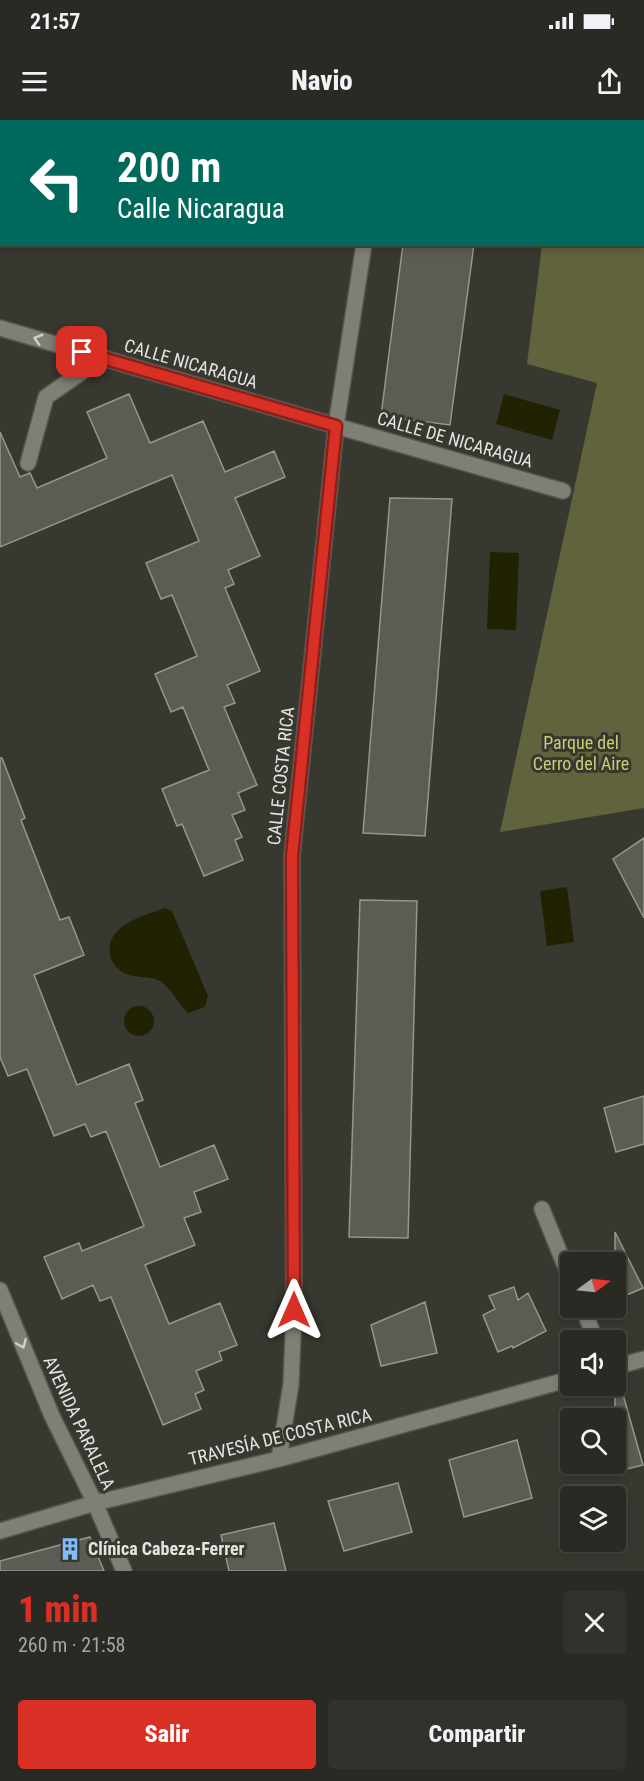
<!DOCTYPE html>
<html lang="es">
<head>
<meta charset="utf-8">
<style>
  body { margin:0; font-family:"Roboto Condensed",sans-serif; background:#31322c; color:#f1f3f6; height:100vh; display:flex; flex-direction:column; font-size:22px; white-space:nowrap }
  * { box-sizing:border-box; margin:0 }
  p { font-size:20px; color:#a5a7a6 }
  .icon { flex:none; width:33px; height:33px; fill:none; stroke:currentColor; stroke-width:2; stroke-linecap:round; stroke-linejoin:round }
  .map { position:relative; height:1451px; overflow:hidden }
  .details { display:flex; flex-direction:column; background:#292a24; flex:1 }
  .details>* { flex:none }
  .banner { position:absolute; left:0px; top:0px; width:645px; height:126px; box-shadow:0 3px 9px #0003,0 0 0 2px #454641; background:#00695c; color:#fff; overflow:hidden }
  .needle { width:39px; rotate:75deg }
  .fabs { position:absolute; left:560px; top:1132px; display:grid; gap:12px }
  .fabs a { display:grid; place-items:center; width:66px; height:66px; border-radius:6px; background:#292a24; box-shadow:0 3px 9px #0003,0 0 0 2px #454641; font-size:30px }
  .pin { position:absolute; display:grid; place-items:center; width:51px; height:51px; color:#fff; margin:-26px; border-radius:12px; box-shadow:0 3px 9px #0006 }
  .me { position:absolute; width:66px; margin:-33px; rotate:0deg; stroke-linejoin:round; filter:drop-shadow(0 0 4px #0008) }
  .turn { display:flex; align-items:center; gap:21px; height:126px; padding:0 18px; font-size:27px }
  .turn .icon { width:78px; height:78px; stroke-width:2.5 }
  .turn b { display:block; font-size:42px; line-height:51px }
  .round { display:grid; place-items:center; flex:none; width:63px; height:63px; border-radius:6px; background:#31322c }
  .headline { display:flex; align-items:center; justify-content:space-between; height:102px; padding:0 18px }
  h1 { font-size:36px; font-weight:800; line-height:45px; color:#d93025 }
  .action { display:flex; gap:12px; margin-top:auto; padding:12px 18px }
  .action a { flex:1; height:69px; border-radius:6px; background:#d93025; color:#fff; font-size:24px; font-weight:800; line-height:69px; text-align:center }
  .action a+a { background:#31322c; color:#f1f3f6 }
  .status { display:flex; justify-content:space-between; align-items:center; height:42px; padding:0 30px; background:#292a24; direction:ltr }
  .status svg { height:16px; fill:currentColor }
  header { display:flex; justify-content:space-between; align-items:center; height:78px; padding:0 18px; background:#292a24; font-size:27px; font-weight:800 }
  .map>svg:first-child { display:block }
</style>
</head>
<body>
<div class="status"><b>21:57</b><svg viewBox="0 0 49 12"><path d="M0 12V9h3v3zM5 12V6h3v6zM10 12V3h3v9zM15 12V0h3v12zM26 1h20v11H26zM47 4h2v5h-2z"/></svg></div>
<header><svg class="icon" aria-label="menu" viewBox="0 0 24 24"><path d="M4 6h16M4 12h16M4 18h16"/></svg>Navio<svg class="icon" aria-label="share" viewBox="0 0 24 24"><path d="M12 15V3M7 8l5-5 5 5M5 13v7h14v-7"/></svg></header>
<div class="map">
<svg width="644" height="1451" viewBox="0 0 644 1451">
  <rect width="100%" height="100%" fill="#373830"/>
  <!-- green -->
  <path fill="#61633d" d="M557,0H644V688L500,712L597,263L527,244L542,125L644,124V2L557,1Z"/>
  <!-- water -->
  <path fill="#212201" d="M504,274L560,290L552,320L496,304Z
    M490,432L519,433L516,510L487,509Z
    M567,767L574,822L547,826L540,771Z
    M165,788L172,791L208,876L205,887L188,893C178,884 171,868 160,861C149,855 135,859 124,853C118,850 111,842 110,835C105,805 143,796 165,788Z
    M124 901a15 15 0 1 1 30 0a15 15 0 1 1-30 0Z"/>
  <!-- building -->
  <path fill="#5b5c53" stroke="#95968d" stroke-width="1.5" d="M403,124H474L450,305L381,296Z
    M129,274L150,323L203,301L225,352L274,331L285,357L235,378L260,436L228,450L234,464L225,468L260,551L227,565L235,583L224,587L257,665L238,673L245,690L232,695L242,717L235,720L243,740L204,756L182,704L177,706L162,669L209,650L183,587L171,592L155,554L197,536L172,475L161,479L146,443L199,421L172,355L0,427V312L20,357L30,353L37,368L107,338L87,292Z
    M390,378L452,379L425,716L363,713Z
    M0,638H2L25,698L21,700L60,800L69,797L84,835L34,855L77,965L129,944L143,980L135,983L160,1047L214,1025L228,1059L194,1072L201,1092L184,1098L195,1125L145,1145L169,1204L220,1183L237,1225L219,1232L222,1240L196,1251L204,1270L195,1274L201,1289L163,1305L111,1177L100,1181L93,1165L62,1179L44,1137L79,1123L82,1131L144,1106L106,1011L91,1017L85,1004L54,1016L27,949L8,956L0,937Z
    M644,718V798L613,739Z
    M360,780L417,781L408,1118L349,1117Z
    M644,976V1024L616,1032L604,988Z
    M615,1112L643,1168L615,1180Z
    M514,1167L518,1180L528,1173L546,1211L513,1228L512,1226L498,1232L483,1195L495,1189L489,1176Z
    M425,1182L437,1233L381,1246L371,1205Z
    M622,1271L643,1345L615,1352V1272Z
    M517,1320L532,1378L464,1397L449,1340Z
    M398,1363L412,1412L344,1431L328,1381Z
    M274,1403L286,1451H229L221,1415Z
    M90,1417L104,1451H0V1441Z"/>
  <g fill="none" stroke-linecap="round" stroke-linejoin="round">
    <!-- service casing -->
    <g stroke="#565650" stroke-width="18">
      <path id="service" d="M28,343L46,277L102,238"/>
    </g>
    <!-- pedestrian casing -->
    <g stroke="#565650" stroke-width="18">
      <path id="pedestrian" d="M336,306L563,371"/>
    </g>
    <!-- minor casing -->
    <g stroke="#565650" stroke-width="18">
      <path id="minor" d="M382,2L383,0
        M0,208L336,306
        M542,1089L570,1158
        M0,1170L52,1296L95,1383L124,1451
        M583,1188L596,1221
        M615,1247L644,1239
        M279,1339L291,1264L294,1190L292,736L336,306L364,124
        M0,1411L95,1383L279,1339L570,1259"/>
    </g>
    <!-- service -->
    <use href="#service" stroke="#7f7f76" stroke-width="15"/>
    <!-- pedestrian -->
    <use href="#pedestrian" stroke="#7f7f76" stroke-width="15"/>
    <!-- minor -->
    <use href="#minor" stroke="#7f7f76" stroke-width="15"/>
  </g>
  <!-- one-way arrows -->
  <defs><path id="oneway-chevron" d="M-2-3.5L2.5 0L-2 3.5" fill="none" stroke-width="1.6" stroke-linecap="round" stroke-linejoin="round" transform="scale(1.5)"/></defs>
  <g stroke="#d0d1cb">
    <use href="#oneway-chevron" transform="translate(38 219) rotate(-164)"/>
    <use href="#oneway-chevron" transform="translate(22 1224) rotate(67)"/>
  </g>
  <g fill="none" stroke-linecap="round" stroke-linejoin="round">
    <!-- route casing -->
    <g stroke="#8d1f18" stroke-width="15">
      <path id="route" d="M82,232L336,306L292,736L294,1190"/>
    </g>
    <!-- route -->
    <use href="#route" stroke="#d93025" stroke-width="10"/>
  </g>
  <!-- icons -->
  <defs>
    <g id="building-bare" transform="scale(1.8)"><path d="M-4-6H4V6H1V3H-1V6H-4ZM-2.5-4.3h1.7v1.8h-1.7ZM.8-4.3h1.7v1.8H.8ZM-2.5-1h1.7V.8h-1.7ZM.8-1h1.7V.8H.8Z" fill="#82bcfa" stroke="#373830" stroke-width="2.5" paint-order="stroke"/></g>
  </defs>
  <g fill-rule="evenodd">
    <use href="#building-bare" x="70" y="1429"/>
  </g>
  <g text-anchor="middle" stroke-width="6" stroke-linejoin="round" paint-order="stroke">
    <!-- street labels -->
    <g font-size="18" fill="#e4e5e0" stroke="#373830">
      <text transform="translate(191 244) rotate(16)" y="6">CALLE NICARAGUA</text>
      <text transform="translate(455 320) rotate(16)" y="6">CALLE DE NICARAGUA</text>
      <text transform="translate(281 656) rotate(-84)" y="6">CALLE COSTA RICA</text>
      <text transform="translate(79 1303) rotate(65)" y="6">AVENIDA PARALELA</text>
      <text transform="translate(280 1317) rotate(-14)" y="6">TRAVESÍA DE COSTA RICA</text>
    </g>
    <!-- park labels -->
    <g font-size="18" fill="#cace73" stroke="#373830">
      <text x="581" y="629">Parque del<tspan x="581" dy="21">Cerro del Aire</tspan></text>
    </g>
    <!-- poi labels -->
    <g font-size="18" font-weight="bold" fill="#e4e5e0" stroke="#373830" text-anchor="start">
      <text x="88" y="1435">Clínica Cabeza-Ferrer</text>
    </g>
  </g>
</svg>
<div class="fabs">
<a><svg class="needle" viewBox="-14 -14 28 28"><path d="M0-13l5 13h-10z" fill="#e53935"/><path d="M0 13l5-13h-10z" fill="#a5a7a6"/></svg></a>
<a><svg class="icon" aria-label="sound" viewBox="0 0 24 24"><path d="M4 9h4l5-4v14l-5-4H4zM17 9q2 3 0 6"/></svg></a>
<a><svg class="icon" aria-label="search" viewBox="0 0 24 24"><circle cx="10" cy="10" r="6"/><path d="M15 15l6 6"/></svg></a>
<a><svg class="icon" aria-label="layers" viewBox="0 0 24 24"><path d="M12 4l9 5-9 5-9-5zM3 14l9 5 9-5"/></svg></a>
</div>
<div class="pin" style="left:82px;top:232px;background:#d93025"><svg class="icon" aria-label="arrive" viewBox="0 0 24 24"><path d="M6 21V4h12l-3 4 3 4H6"/></svg></div>
<svg class="me" style="left:294px;top:1190px" viewBox="-20 -20 40 40"><path d="M0-17L14 15 0 8-14 15z" fill="#d93025" stroke="#fff" stroke-width="4"/></svg>
<div class="banner">
<div class="turn"><svg class="icon" aria-label="left" viewBox="0 0 24 24"><path d="M17 20v-9H6M10 6l-5 5 5 5"/></svg><div><b>200 m</b>Calle Nicaragua</div></div>
</div>
</div>
<section class="details">
<div class="headline"><div><h1>1 min</h1><p>260 m · 21:58</p></div><a class="round"><svg class="icon" aria-label="close" viewBox="0 0 24 24"><path d="M6 6l12 12M18 6L6 18"/></svg></a></div>
<div class="action"><a>Salir</a><a>Compartir</a></div>
</section>
</body>
</html>
